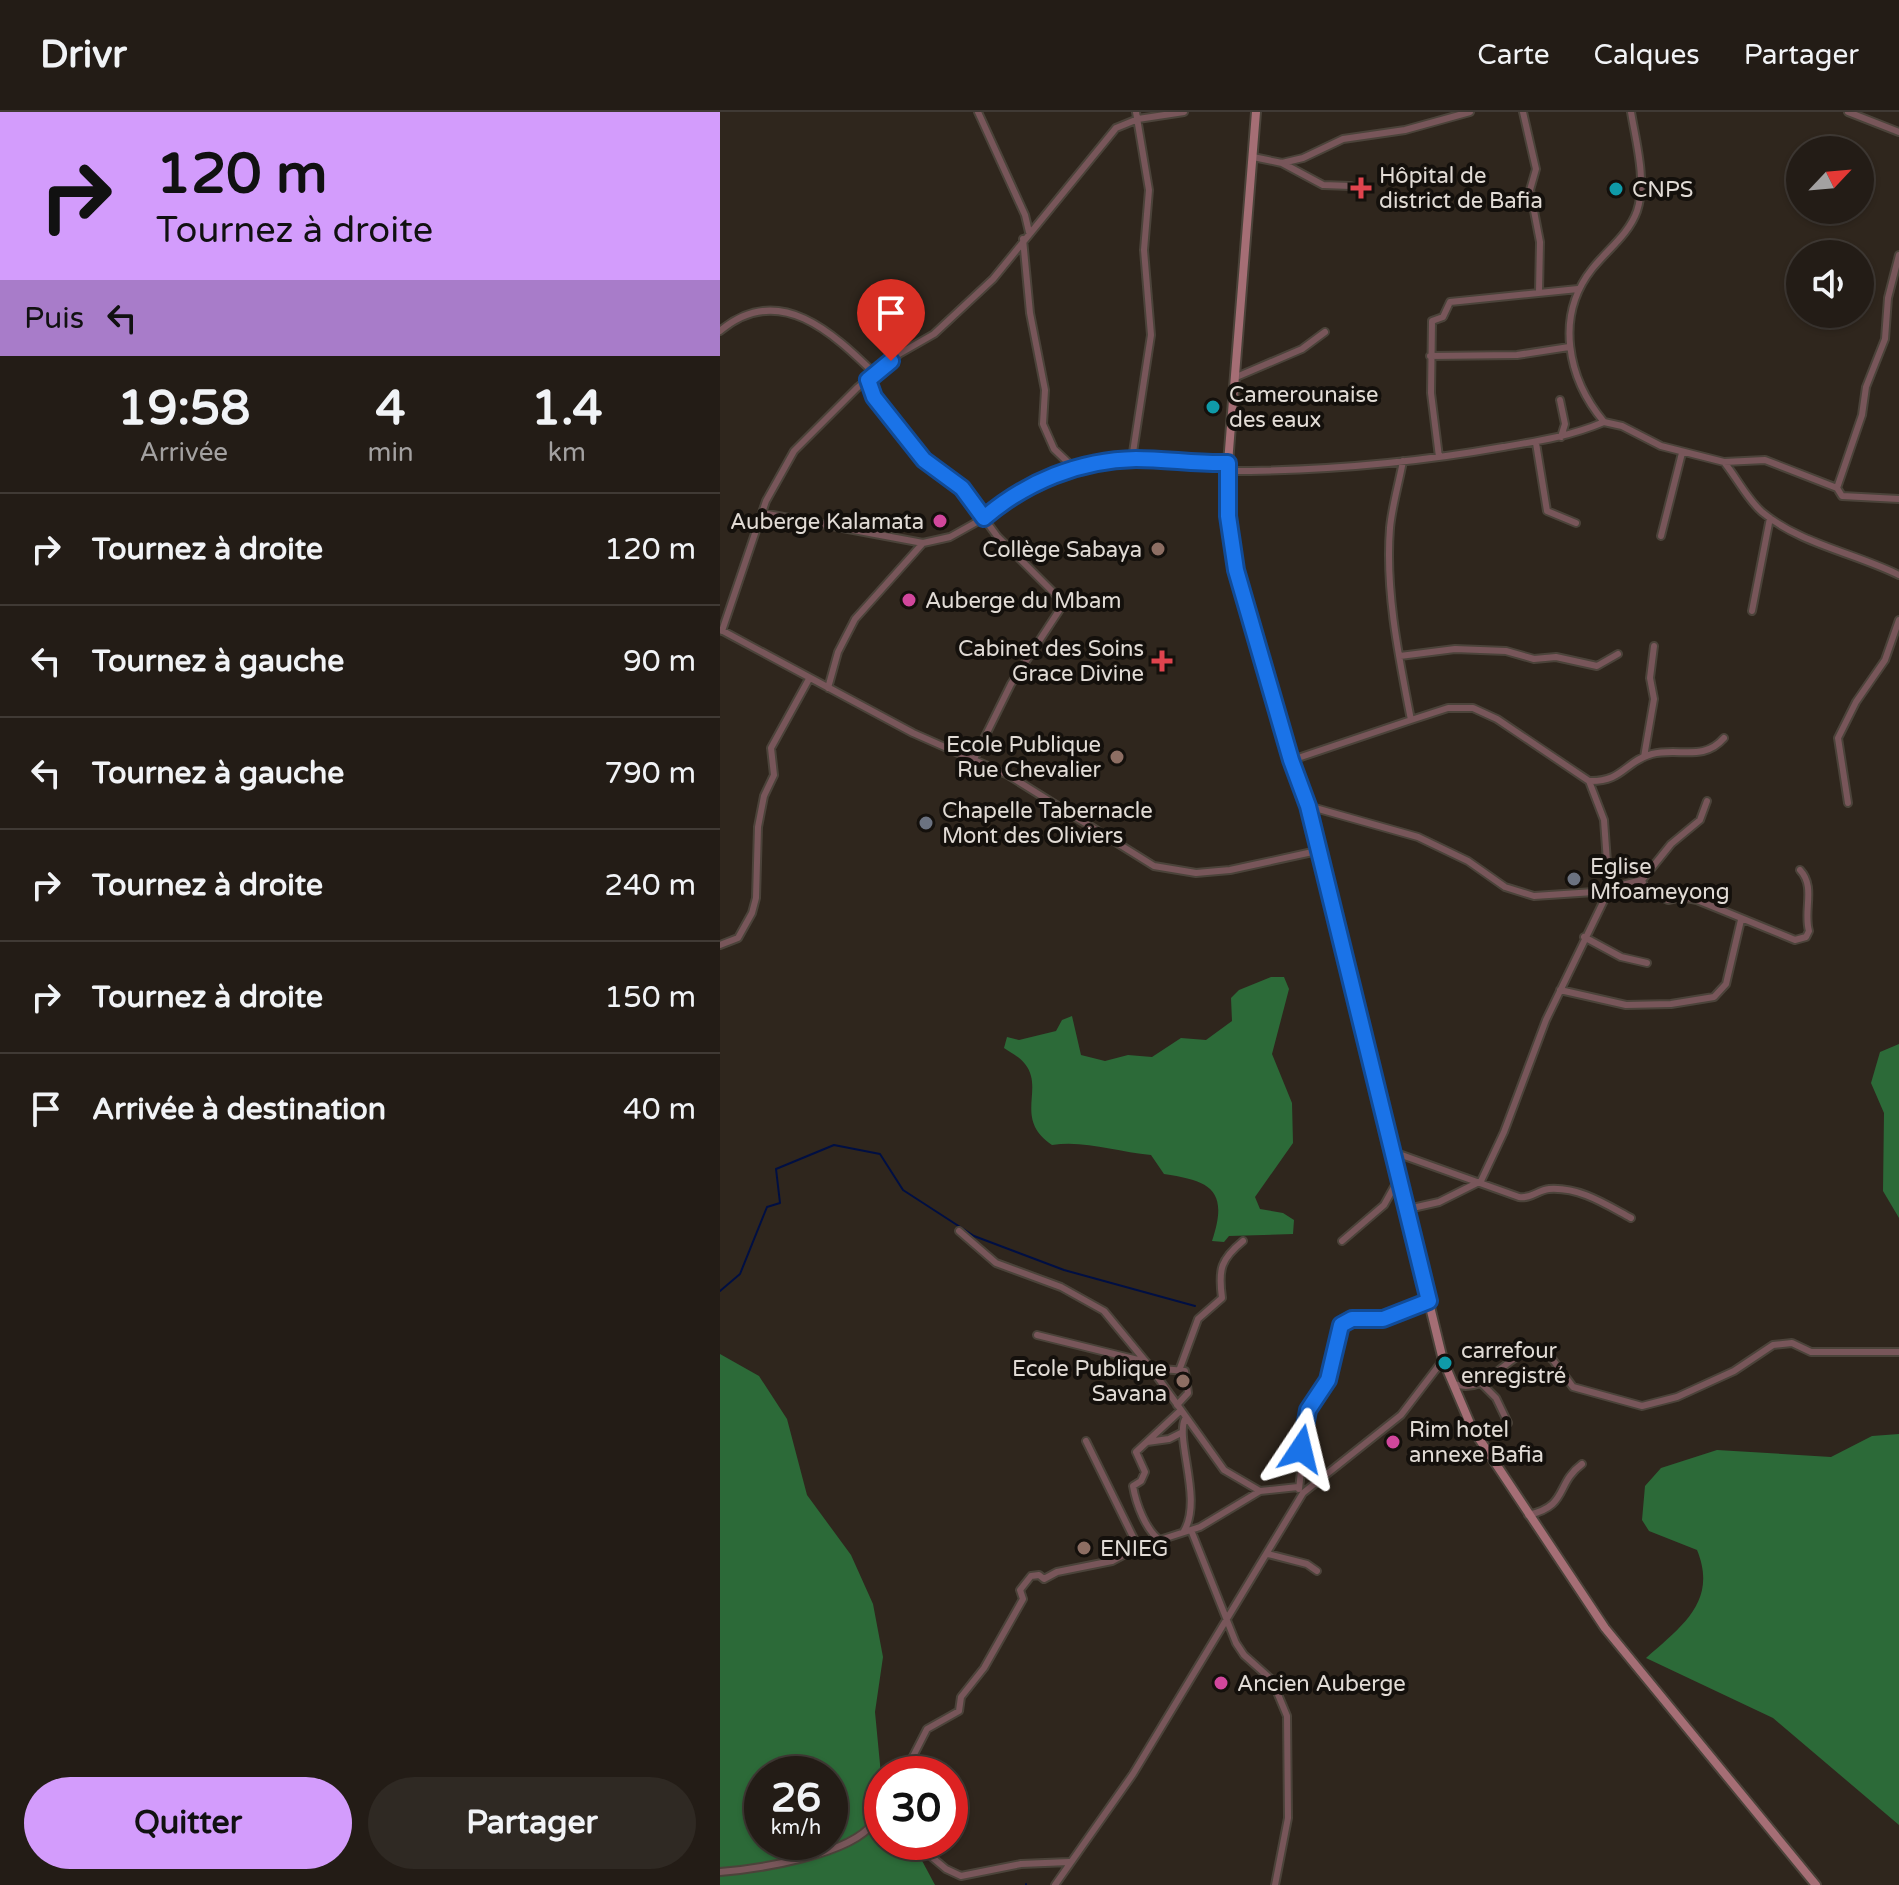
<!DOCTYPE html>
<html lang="fr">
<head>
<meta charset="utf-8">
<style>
  body { margin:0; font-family:"Varela Round",sans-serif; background:#2f2923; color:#f1f3f6; height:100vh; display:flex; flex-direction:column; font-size:30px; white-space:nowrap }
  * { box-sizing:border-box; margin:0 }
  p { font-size:26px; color:#a3a1a1 }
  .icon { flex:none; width:44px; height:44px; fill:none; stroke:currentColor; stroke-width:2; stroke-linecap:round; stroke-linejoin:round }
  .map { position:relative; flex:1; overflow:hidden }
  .drawer { display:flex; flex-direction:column; background:#231c16; width:720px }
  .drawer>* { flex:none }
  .guide { background:#d39cfc; color:#111; overflow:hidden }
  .needle { width:52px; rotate:64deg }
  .controls { position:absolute; left:1066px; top:24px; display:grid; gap:16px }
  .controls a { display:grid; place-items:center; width:88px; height:88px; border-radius:50%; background:#231c16; box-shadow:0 2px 6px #0004,0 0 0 2px #403a35; font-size:40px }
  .speed { position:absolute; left:24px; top:1644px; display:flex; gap:16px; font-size:40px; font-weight:700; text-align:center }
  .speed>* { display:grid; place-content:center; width:104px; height:104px; border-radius:50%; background:#231c16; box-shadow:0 2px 6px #0004,0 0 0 2px #403a35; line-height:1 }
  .speed small { font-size:20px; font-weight:400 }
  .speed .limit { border:12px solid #d22; background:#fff; color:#111 }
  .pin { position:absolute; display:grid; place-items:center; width:68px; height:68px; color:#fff; margin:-82px -34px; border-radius:50% 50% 50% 0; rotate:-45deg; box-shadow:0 0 8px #0007 }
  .pin .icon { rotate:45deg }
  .me { position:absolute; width:88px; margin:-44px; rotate:10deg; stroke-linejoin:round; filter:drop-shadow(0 0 6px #0008) }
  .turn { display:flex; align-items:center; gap:28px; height:168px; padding:0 24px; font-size:36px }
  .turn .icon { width:104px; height:104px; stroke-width:2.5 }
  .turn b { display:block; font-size:56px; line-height:68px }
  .then { display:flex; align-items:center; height:76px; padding:0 24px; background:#0003; gap:16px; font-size:30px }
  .eta { display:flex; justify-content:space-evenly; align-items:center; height:136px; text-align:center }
  .eta b { font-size:48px; font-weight:700; line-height:56px }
  .primary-button { display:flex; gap:16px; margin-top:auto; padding:16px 24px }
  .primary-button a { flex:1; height:92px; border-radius:48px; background:#d39cfc; color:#111; font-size:32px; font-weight:700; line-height:92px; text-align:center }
  .primary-button a+a { background:#2f2923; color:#f1f3f6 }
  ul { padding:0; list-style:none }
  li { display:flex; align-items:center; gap:24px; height:112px; padding:0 24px; border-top:2px solid #403a35 }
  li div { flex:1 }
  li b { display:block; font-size:30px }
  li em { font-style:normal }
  header { display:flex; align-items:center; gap:48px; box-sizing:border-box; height:112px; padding:0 40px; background:#231c16; border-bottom:2px solid #403a35 }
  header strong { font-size:38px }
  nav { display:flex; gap:44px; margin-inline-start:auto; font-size:28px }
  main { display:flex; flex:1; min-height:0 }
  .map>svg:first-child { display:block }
</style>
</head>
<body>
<header>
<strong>Drivr</strong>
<nav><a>Carte</a><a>Calques</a><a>Partager</a></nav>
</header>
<main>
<section class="drawer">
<div class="guide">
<div class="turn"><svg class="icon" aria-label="right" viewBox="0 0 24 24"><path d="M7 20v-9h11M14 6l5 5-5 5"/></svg><div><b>120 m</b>Tournez à droite</div></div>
<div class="then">Puis<svg class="icon" aria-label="left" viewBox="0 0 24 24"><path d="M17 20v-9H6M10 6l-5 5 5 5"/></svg></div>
</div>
<div class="eta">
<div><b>19:58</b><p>Arrivée</p></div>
<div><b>4</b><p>min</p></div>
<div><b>1.4</b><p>km</p></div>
</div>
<ul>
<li><svg class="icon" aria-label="right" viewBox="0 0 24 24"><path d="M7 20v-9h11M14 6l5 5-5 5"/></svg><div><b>Tournez à droite</b></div><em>120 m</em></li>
<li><svg class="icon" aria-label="left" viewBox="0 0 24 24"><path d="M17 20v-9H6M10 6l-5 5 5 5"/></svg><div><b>Tournez à gauche</b></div><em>90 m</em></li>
<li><svg class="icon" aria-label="left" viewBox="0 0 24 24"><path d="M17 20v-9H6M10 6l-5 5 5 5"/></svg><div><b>Tournez à gauche</b></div><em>790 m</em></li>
<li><svg class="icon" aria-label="right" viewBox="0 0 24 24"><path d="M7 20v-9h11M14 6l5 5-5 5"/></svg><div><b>Tournez à droite</b></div><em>240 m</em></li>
<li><svg class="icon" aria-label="right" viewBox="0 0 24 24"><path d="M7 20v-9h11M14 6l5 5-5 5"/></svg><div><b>Tournez à droite</b></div><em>150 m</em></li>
<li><svg class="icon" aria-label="arrive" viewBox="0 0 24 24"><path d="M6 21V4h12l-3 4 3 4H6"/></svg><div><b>Arrivée à destination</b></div><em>40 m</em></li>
</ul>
<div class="primary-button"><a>Quitter</a><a>Partager</a></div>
</section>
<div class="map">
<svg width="1179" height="1773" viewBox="0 0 1179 1773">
  <rect width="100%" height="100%" fill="#2f261d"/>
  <!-- forest -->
  <path fill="#2c6a38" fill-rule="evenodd" d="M551,865H564L569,877L552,942L572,991L573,1031L535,1085L540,1097L563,1101L574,1108L573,1122L509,1124L504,1130L492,1129C509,1078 491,1069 444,1062L431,1043C397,1040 365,1028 332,1033C293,1007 325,977 305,952C300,945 291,941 284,936L287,925L299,928L336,919L342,908L352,904L361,943L385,949L408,943L432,945L461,926L486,928L512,909L511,886L519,878Z
    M1179,932V1106L1163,1079L1164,1001L1151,971L1160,940Z
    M0,1242L39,1264L67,1307L87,1383L131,1443L153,1492L163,1545L155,1600L162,1673V1730H192L215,1773H0ZM42,1662H110V1730H42Z
    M1179,1322V1713L1053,1606L926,1546C962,1514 998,1489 977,1438L929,1419L922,1408L925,1374L941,1356L997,1338L1111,1345L1152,1324Z"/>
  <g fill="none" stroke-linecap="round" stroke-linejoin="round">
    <!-- stream -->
    <path stroke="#000f43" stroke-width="2" d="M0,1179L20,1162L47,1095L60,1091L56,1057L114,1033L160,1042L183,1078L254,1124L344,1158L475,1194
      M306,1773V1772"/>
    <!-- street casing -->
    <g stroke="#4b433a" stroke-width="10">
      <path id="street" d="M258,0L305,103L309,120
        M803,0L816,57L810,78L820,130L819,180
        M1128,0L1179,20
        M533,45L562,51L583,46L623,27L685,18L750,0
        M562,51L603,73L631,74
        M303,127L310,201L325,278L323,312L334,337L354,356
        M0,219C59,169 113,221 156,263
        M710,244L797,243L849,235
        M514,266L582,237L605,220
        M148,268L154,285L204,348L242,376L277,424L344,491L291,572L254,647
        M840,288L845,312L841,325
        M884,310L902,314L941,334L1004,350C1017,366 1027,387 1042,400C1080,432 1135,441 1179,463
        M816,331L827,399L856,411
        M719,345L711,281L712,209L723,205L730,190L858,177
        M412,347L431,223L424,138L429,78L416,0
        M1004,350L1045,348L1117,376L1142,303L1146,275L1165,227L1168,186L1179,143
        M509,359C600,359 693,351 783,335C819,329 851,324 884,310C847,266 835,204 872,157C887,138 909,122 917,99C927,69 916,30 911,0
        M1117,376L1122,384L1179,387
        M42,401L203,431
        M941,424L962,341
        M1032,499L1050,406
        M1,518L193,621L288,663L434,754L476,761L510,758L597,739
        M2,519L46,389L74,339L137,276L179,242L214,222L273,167L396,16L418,7L464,0
        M680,544L735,537L786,539L814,547L836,545L877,554L898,542
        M108,576L118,540L135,507L203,431L230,425L264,406L309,374L354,356L412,347L508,351
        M924,645L934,587L930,566L934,534
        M572,648L691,608C679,546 665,479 670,416C672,394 679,371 683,349
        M869,669C903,670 905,649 932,642C959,635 983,650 1004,626
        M1128,691L1118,626L1136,590L1165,548L1179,508
        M588,694L698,725L748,749L785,775L814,784L874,780L922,768L951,732L980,708L987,689
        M922,768L925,777L948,788L962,785L977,788L1075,828L1086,825L1089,819C1083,798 1096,775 1080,758
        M864,825L901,845L927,851
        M0,833L18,826L32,801L36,786L38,715L44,684L54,663L51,636L89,567
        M840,878L906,893L951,892L994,885L1006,872L1021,808
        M676,1041L799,1085C811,1087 818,1078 829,1077C860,1075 885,1092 911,1106
        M688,1097L719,1090L761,1069L784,1020L826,908L889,778L884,708L869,669L777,607L753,596H728L691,608
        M239,1119L276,1151L341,1175L384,1199L431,1256L504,1358L540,1379
        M622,1129L664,1093L678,1068
        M317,1223L422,1249
        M431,1256L465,1259L468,1281L457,1293
        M460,1256L478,1207L502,1186C498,1157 501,1147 523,1129
        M761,1271L776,1286L788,1311
        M734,1272C771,1284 785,1238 819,1238L833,1248L853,1275L922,1294L957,1285L1014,1259L1053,1233L1072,1231L1091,1240H1179
        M366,1329L418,1435
        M427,1330L449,1327L461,1321
        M579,1377L588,1298L608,1268L621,1213L632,1207H663L709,1189
        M808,1403C849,1394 835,1372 862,1352
        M471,1418L516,1531L524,1543L552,1568L567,1604L568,1706L555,1773
        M464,1419C483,1388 455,1327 465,1307
        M441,1429C426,1419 416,1392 413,1374L421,1369L425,1360L416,1340L460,1299
        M548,1442L587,1452L597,1459
        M184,1662L207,1617L239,1599L241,1585L264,1556L303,1487L300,1478L311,1464L319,1463L324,1467L337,1460L392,1449L418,1435L480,1415L540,1379L578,1375
        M194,1730L226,1757L241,1764L301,1752L349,1750
        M0,1760C37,1757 131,1743 153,1711C158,1705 159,1695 162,1688
        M335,1773L413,1662L583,1381L681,1303L723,1248"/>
    </g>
    <!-- secondary casing -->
    <g stroke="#4b433a" stroke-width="12">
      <path id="secondary" d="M536,0L508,351L510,427L547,566L588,694L723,1248L752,1316L885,1516L1096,1773"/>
    </g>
    <!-- street -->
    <use href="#street" stroke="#78565a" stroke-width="6"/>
    <!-- secondary -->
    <use href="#secondary" stroke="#a56e75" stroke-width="8"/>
  </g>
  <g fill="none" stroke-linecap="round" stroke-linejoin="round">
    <!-- route casing -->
    <g stroke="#114b97" stroke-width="20">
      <path id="route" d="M171,249L148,268L154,285L204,348L242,376L264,406C306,370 359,348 416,347C447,347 477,352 508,351V404L516,458L571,648L588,694L709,1189L663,1207H632L621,1213L608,1268L588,1298L581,1337"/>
    </g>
    <!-- route -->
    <use href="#route" stroke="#1a73e8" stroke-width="14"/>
  </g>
  <!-- markers -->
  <g fill="#e0444e" stroke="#14100c" stroke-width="3">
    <path d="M637 64h8v8h8v8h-8v8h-8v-8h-8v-8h8z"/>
    <path d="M438 537h8v8h8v8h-8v8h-8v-8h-8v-8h8z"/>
  </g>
  <g fill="#0f9aa8" stroke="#14100c" stroke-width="3">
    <circle cx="896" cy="77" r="8"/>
    <circle cx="493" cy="295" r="8"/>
    <circle cx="725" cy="1251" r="8"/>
  </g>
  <g fill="#d1479c" stroke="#14100c" stroke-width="3">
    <circle cx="220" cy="409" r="8"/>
    <circle cx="189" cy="488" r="8"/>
    <circle cx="673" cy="1330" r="8"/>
    <circle cx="501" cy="1571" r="8"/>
  </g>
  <g fill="#8d6e63" stroke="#14100c" stroke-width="3">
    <circle cx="438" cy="437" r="8"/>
    <circle cx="397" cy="645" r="8"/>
    <circle cx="463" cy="1269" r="8"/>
    <circle cx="364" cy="1436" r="8"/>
  </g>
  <g fill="#6b7280" stroke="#14100c" stroke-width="3">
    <circle cx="206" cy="711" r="8"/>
    <circle cx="854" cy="767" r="8"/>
  </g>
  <g text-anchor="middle" stroke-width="8" stroke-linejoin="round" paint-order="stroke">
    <!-- poi labels -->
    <g font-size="22" fill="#e1dbd5" stroke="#14100c" text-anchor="start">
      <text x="659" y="71">Hôpital de<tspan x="659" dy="25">district de Bafia</tspan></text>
      <text x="912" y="85">CNPS</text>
      <text x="509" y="290">Camerounaise<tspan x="509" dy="25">des eaux</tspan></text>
      <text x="204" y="417" text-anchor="end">Auberge Kalamata</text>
      <text x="422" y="445" text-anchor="end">Collège Sabaya</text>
      <text x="205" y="496">Auberge du Mbam</text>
      <text x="424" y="544" text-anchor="end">Cabinet des Soins<tspan x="424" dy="25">Grace Divine</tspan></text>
      <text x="381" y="640" text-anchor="end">Ecole Publique<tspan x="381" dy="25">Rue Chevalier</tspan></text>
      <text x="222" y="706">Chapelle Tabernacle<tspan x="222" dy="25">Mont des Oliviers</tspan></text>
      <text x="870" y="762">Eglise<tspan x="870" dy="25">Mfoameyong</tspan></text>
      <text x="741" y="1246">carrefour<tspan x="741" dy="25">enregistré</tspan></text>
      <text x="447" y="1264" text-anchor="end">Ecole Publique<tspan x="447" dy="25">Savana</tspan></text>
      <text x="689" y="1325">Rim hotel<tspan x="689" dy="25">annexe Bafia</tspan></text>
      <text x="380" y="1444">ENIEG</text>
      <text x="517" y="1579">Ancien Auberge</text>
    </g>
  </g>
</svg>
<div class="controls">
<a><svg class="needle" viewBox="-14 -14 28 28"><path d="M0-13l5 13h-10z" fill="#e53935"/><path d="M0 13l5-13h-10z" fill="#a3a1a1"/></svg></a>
<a><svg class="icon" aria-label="sound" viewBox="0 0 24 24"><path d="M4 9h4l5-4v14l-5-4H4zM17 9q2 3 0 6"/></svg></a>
</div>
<div class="speed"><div>26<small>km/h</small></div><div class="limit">30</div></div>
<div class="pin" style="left:171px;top:249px;background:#d93025"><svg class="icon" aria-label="arrive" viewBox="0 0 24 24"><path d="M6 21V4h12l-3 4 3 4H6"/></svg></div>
<svg class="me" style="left:581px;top:1337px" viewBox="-20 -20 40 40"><path d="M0-17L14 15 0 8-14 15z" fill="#1a73e8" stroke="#fff" stroke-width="4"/></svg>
</div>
</main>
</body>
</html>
